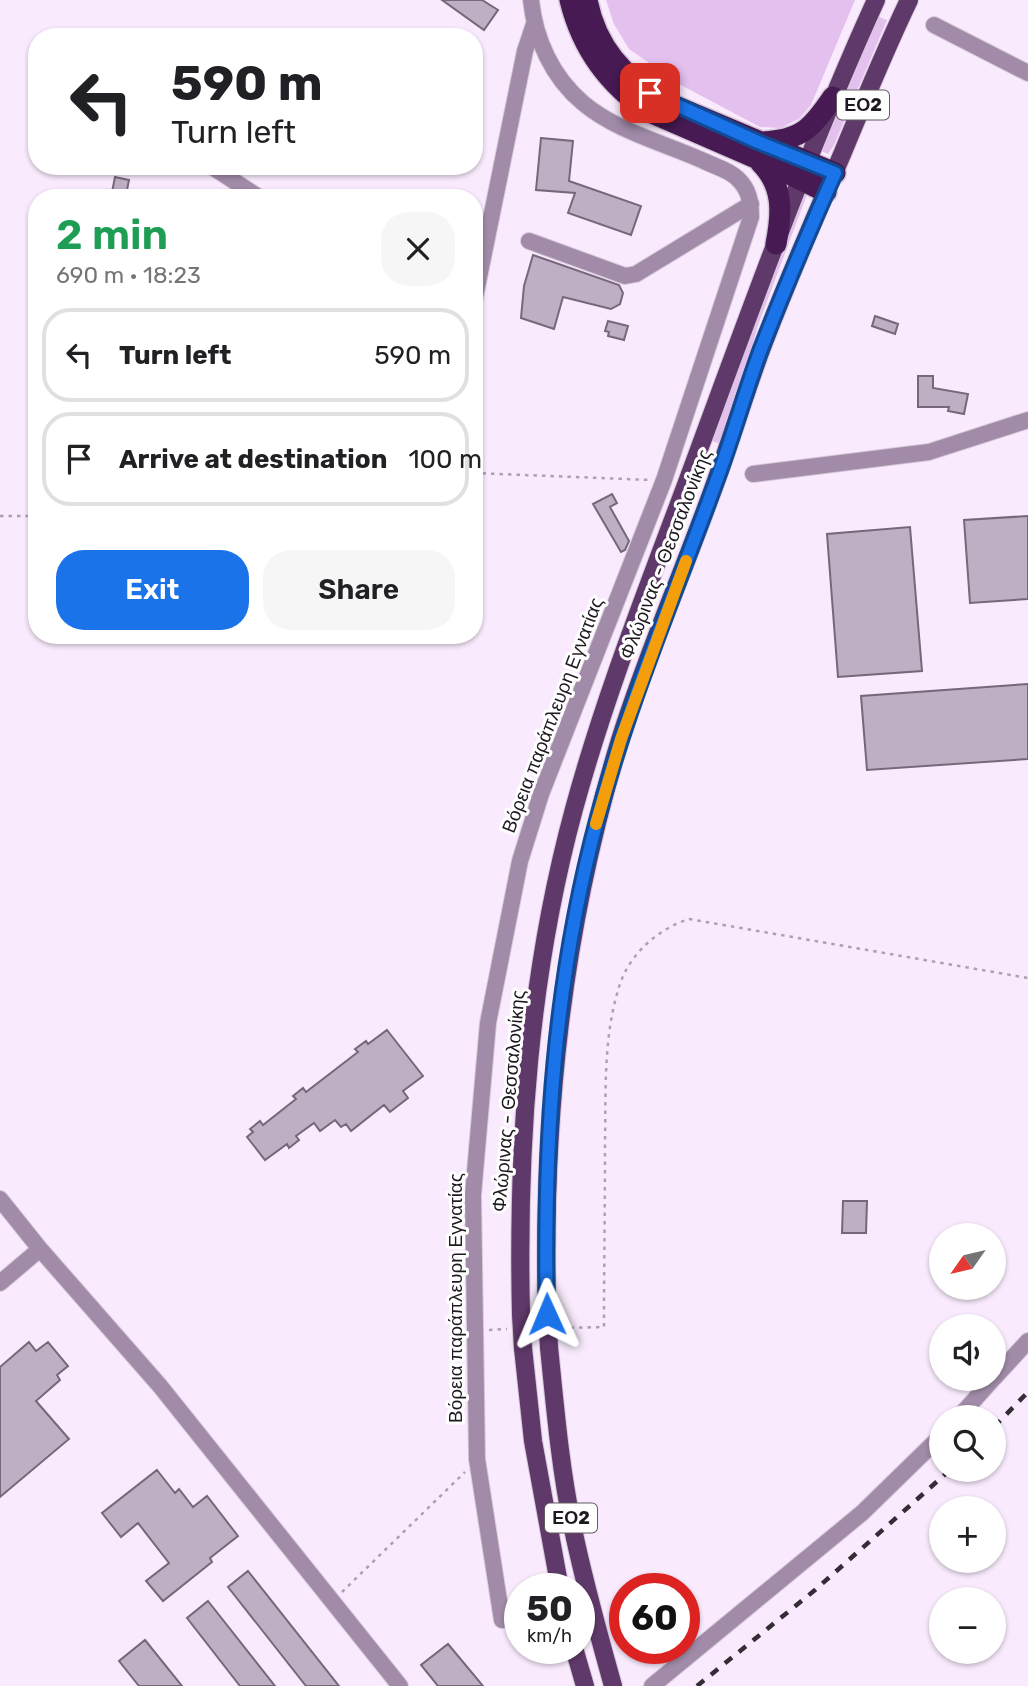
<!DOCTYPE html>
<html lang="en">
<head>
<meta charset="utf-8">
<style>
  body { margin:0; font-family:Rubik,sans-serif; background:#f6f6f6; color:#202124; height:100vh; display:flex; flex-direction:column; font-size:26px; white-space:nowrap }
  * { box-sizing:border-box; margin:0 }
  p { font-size:23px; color:#757577 }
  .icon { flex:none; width:38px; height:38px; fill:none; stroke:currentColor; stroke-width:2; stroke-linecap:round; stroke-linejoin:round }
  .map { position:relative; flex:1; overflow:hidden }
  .panel { position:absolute; left:28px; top:189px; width:455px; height:455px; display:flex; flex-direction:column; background:#fff; border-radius:28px; box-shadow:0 2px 5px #0004 }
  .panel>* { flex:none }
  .top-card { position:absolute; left:28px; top:28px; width:455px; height:147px; border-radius:28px; box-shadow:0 2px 5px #0004; background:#fff; color:#202124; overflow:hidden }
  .needle { width:46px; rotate:236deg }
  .tools { position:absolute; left:929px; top:1223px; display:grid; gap:14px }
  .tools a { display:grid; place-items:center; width:77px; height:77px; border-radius:50%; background:#fff; box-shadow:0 2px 5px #0004; font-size:35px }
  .speed { position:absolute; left:504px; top:1573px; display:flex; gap:14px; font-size:35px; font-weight:700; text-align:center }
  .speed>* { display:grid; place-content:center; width:91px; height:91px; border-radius:50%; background:#fff; box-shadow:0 2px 5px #0004; line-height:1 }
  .speed small { font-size:18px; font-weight:400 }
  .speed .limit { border:10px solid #d22; background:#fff; color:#111 }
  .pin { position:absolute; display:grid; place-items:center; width:60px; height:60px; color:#fff; margin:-30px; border-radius:14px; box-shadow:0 4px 10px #0006 }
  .me { position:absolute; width:77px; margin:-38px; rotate:359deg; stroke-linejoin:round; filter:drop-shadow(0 0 5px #0008) }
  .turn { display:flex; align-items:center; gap:24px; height:147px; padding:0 28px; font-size:32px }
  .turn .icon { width:91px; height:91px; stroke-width:2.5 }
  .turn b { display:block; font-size:49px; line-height:60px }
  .round { display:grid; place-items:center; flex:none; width:74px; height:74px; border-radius:28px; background:#f6f6f6 }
  .summary { display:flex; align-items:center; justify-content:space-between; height:119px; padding:0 28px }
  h1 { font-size:42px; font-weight:600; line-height:52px; color:#1e9e55 }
  .cta { display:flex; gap:14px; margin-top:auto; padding:14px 28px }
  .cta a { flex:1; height:80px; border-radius:28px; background:#1a73e8; color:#fff; font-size:28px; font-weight:600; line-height:80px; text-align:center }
  .cta a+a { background:#f6f6f6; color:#202124 }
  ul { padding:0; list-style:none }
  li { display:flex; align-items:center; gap:21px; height:94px; margin:0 14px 10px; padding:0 14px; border:4px solid #e0e0e0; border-radius:28px }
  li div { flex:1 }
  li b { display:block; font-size:26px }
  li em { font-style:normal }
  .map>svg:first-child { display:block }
</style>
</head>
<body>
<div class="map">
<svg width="1028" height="1686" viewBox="0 0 1028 1686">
  <rect width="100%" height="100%" fill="#f9ebfd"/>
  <!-- green -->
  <path fill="#e4c0ef" d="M606,0H855L811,105L800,118L781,128L760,127L679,84L629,49L614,24Z
    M877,16L887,20L834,145L828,154L821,151Z
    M805,192H808L757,328L741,392L720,444L710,440Z"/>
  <!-- building -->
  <path fill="#bfafc5" stroke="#76677b" stroke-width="2" d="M442,0H482L498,10L484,30Z
    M541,138L573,141L569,181L641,206L631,235L568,213L575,193L536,190Z
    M115,177L129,180L126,195L112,192Z
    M533,255L619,285L623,293L620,304L611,309L563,297L554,329L521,318L524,286Z
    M875,316L898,324L895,334L872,326Z
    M608,321L628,326L624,340L608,336L609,332L605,331Z
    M918,376H933V388L968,394L964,414L948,411L949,407H918Z
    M612,494L617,503L610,507L629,541L625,550L621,552L593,504Z
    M1028,516V599L970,603L964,520Z
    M910,527L922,671L838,677L827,534Z
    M1028,684V759L867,770L861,696Z
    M387,1030L423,1076L403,1091L408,1098L390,1112L384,1105L351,1131L346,1124L341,1127L335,1120L320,1131L314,1123L296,1136L299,1140L289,1148L287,1144L265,1160L247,1137L253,1132L250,1129L260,1121L263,1125L296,1099L293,1096L303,1088L306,1092L358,1052L355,1049L366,1041L368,1044Z
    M843,1201H867L866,1233H842Z
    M29,1342L36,1351L48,1342L68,1366L57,1375L60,1380L36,1401L69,1439L0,1497V1367Z
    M157,1470L175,1493L179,1489L193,1507L207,1496L238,1536L210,1558L212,1562L163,1601L146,1581L169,1563L138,1523L121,1537L102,1513Z
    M248,1571L339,1686H306L228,1587Z
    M208,1601L275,1686H240L187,1618Z
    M145,1640L182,1686H139L119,1661Z
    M448,1644L483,1686H438L421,1665Z"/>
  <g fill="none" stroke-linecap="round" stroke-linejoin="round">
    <!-- minor casing -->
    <g stroke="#d6c9da" stroke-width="18">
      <path id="minor" d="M934,25L1028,73
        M211,166L260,198
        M529,241L625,276L636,274L751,204
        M474,302L525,51L534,24
        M753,474L929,452L1028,420
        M0,1199L40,1249L160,1386L400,1686
        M0,1283L40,1249
        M994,1378L1028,1341
        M958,1418L993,1379
        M502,1620L477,1459L473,1195L488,1023L520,861L541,794L664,480L751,217C751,201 749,189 737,178C729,170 714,166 704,161C664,143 616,131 583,103C552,77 535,39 531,0
        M652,1686L862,1513L942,1435"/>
    </g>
    <!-- major casing -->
    <g stroke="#d6c9da" stroke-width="20">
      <path id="major" d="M547,1314C542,1117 562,929 620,740C648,650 687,564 718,475C733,433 746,391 761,350C786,283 815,218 843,152C864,101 885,50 909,0
        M521,1315C517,1145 529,975 574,809C608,684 657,565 701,444C756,295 810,145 876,0
        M549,1347C555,1406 560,1466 572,1524C583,1579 598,1632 613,1686
        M523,1348L533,1441L560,1589
        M574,1648L585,1686"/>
    </g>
    <!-- highway casing -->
    <g stroke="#d6c9da" stroke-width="24">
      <path id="highway" d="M570,0C582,49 608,85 650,112L756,158L826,192
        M587,0C596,47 623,76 663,101L835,173
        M763,142C802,140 812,128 833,97
        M760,162C784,186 782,213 776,244"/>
    </g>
    <!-- path -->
    <path stroke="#aca1af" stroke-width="2.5" stroke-dasharray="3.5 5" stroke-linecap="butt" d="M474,473L651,480
      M0,516H37
      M562,1328L604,1327C604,1266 605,1206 605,1145C606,1092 603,1038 619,987C629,954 658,929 689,919L1028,978
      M489,1330L507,1329
      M342,1592L465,1472"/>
    <!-- minor -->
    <use href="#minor" stroke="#a18ba8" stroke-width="16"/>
    <!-- major -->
    <use href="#major" stroke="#5f396a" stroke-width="18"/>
    <!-- highway -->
    <use href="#highway" stroke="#471a53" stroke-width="21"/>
    <!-- rail -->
    <path stroke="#342d36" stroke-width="4.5" stroke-dasharray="9 9" stroke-linecap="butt" d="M994,1427L1028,1392
      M697,1686L815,1590L950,1470"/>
    <!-- major-bridge casing -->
    <g stroke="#d6c9da" stroke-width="20" stroke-linecap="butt">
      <path id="major-bridge" d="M547,1314L549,1347
        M521,1315L523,1348"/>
    </g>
    <!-- major-bridge -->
    <use href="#major-bridge" stroke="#5f396a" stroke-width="18"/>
  </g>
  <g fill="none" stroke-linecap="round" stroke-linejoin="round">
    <!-- route casing -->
    <g stroke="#114b97" stroke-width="18">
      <path id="route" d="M547,1314C543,1146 554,979 598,817C629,701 676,591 717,479C733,436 745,392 761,349C784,290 809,231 835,173L758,142L650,93"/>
    </g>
    <!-- route -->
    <use href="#route" stroke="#1a73e8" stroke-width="12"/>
    <!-- slow -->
    <path stroke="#f59e0b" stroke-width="12" d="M596,824L621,739L686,561"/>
  </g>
  <g text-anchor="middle" stroke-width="6" stroke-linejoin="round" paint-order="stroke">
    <!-- shield labels -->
    <g fill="#fefefe" stroke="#615d63" stroke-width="2">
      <rect x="837" y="90.5" width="52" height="29" rx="5"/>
      <rect x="545" y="1503.5" width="52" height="29" rx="5"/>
    </g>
    <g font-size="18" font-weight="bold" fill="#1e1820">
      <text x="863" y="111">ΕΟ2</text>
      <text x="571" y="1524">ΕΟ2</text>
    </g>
    <!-- street labels -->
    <g font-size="19" fill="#1e1820" stroke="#fefefe">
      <text transform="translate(665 554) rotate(-69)" y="7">Φλώρινας - Θεσσαλονίκης</text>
      <text transform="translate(552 715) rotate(-69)" y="7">Βόρεια παράπλευρη Εγνατίας</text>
      <text transform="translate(508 1101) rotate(-85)" y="7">Φλώρινας - Θεσσαλονίκης</text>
      <text transform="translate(455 1298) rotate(-90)" y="7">Βόρεια παράπλευρη Εγνατίας</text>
    </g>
  </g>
</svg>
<div class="tools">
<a><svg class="needle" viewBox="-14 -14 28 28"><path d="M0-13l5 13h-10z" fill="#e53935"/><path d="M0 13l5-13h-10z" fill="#757577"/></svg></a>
<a><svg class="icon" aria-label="sound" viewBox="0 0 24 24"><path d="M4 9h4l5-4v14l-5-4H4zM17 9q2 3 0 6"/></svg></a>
<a><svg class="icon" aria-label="search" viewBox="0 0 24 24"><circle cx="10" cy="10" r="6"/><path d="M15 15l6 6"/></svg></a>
<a>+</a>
<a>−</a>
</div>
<div class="speed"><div>50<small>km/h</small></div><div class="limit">60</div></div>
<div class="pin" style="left:650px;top:93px;background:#d93025"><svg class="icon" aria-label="arrive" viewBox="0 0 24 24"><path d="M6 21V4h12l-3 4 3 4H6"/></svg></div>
<svg class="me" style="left:547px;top:1314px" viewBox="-20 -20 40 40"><path d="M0-17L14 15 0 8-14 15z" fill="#1a73e8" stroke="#fff" stroke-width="4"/></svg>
<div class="top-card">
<div class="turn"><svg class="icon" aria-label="left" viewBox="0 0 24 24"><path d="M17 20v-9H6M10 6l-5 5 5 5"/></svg><div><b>590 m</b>Turn left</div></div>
</div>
<section class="panel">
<div class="summary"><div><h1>2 min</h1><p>690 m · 18:23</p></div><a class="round"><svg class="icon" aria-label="close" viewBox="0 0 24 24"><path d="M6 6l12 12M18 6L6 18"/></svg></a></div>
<ul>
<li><svg class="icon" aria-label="left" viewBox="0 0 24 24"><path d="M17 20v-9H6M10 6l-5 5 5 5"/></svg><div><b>Turn left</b></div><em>590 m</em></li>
<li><svg class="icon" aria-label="arrive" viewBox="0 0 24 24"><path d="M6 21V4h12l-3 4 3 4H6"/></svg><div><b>Arrive at destination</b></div><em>100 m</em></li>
</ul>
<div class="cta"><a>Exit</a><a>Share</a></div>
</section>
</div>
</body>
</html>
